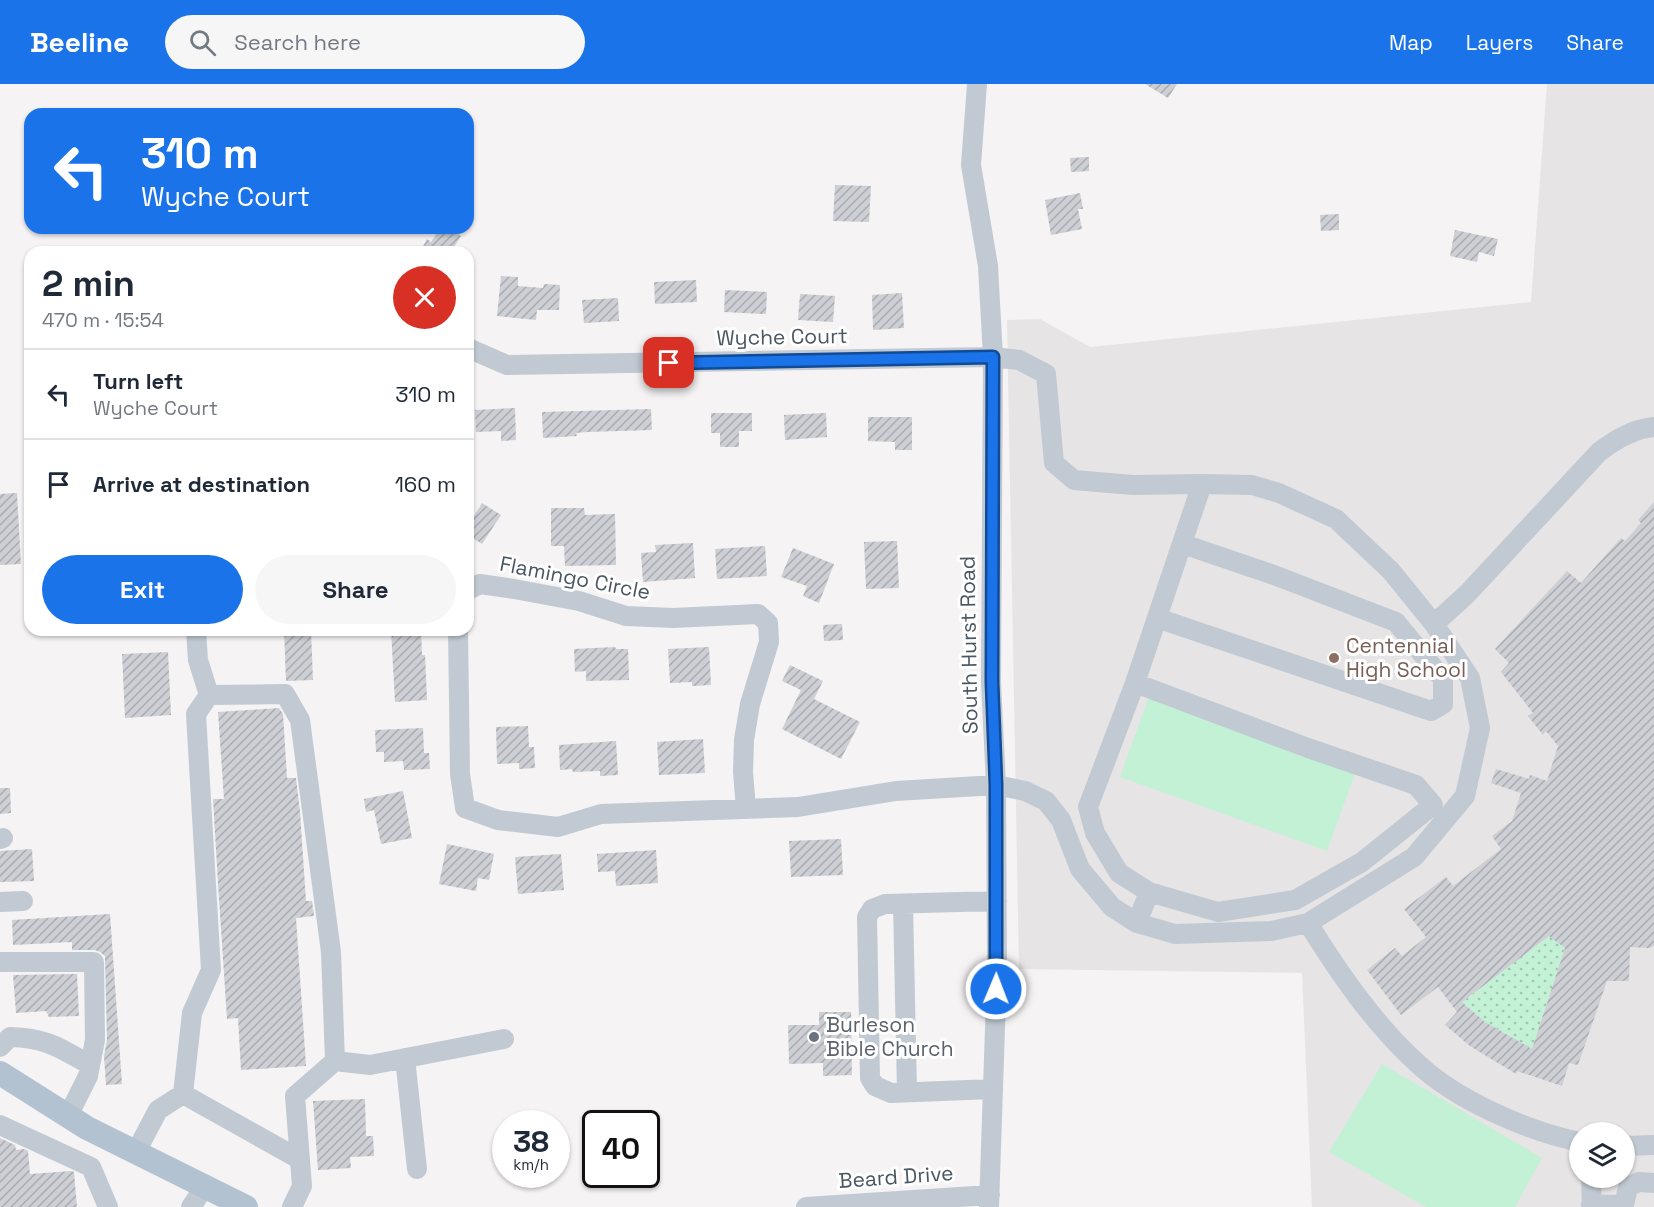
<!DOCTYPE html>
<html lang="en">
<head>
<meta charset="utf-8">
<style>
  body { margin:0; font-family:"Space Grotesk",sans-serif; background:#f6f6f7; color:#1f2937; height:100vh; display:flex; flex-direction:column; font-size:22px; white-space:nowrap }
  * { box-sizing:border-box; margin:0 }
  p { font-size:20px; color:#747a83 }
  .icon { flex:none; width:33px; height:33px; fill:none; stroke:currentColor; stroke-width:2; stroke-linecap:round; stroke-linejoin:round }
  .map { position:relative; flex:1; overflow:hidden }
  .sheet { position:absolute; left:24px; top:162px; width:450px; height:390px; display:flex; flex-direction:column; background:#fff; border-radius:18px; box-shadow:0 2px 4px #0004 }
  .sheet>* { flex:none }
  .banner { position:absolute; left:24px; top:24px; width:450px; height:126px; border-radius:18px; box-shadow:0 2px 4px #0004; background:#1a73e8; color:#fff; overflow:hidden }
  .controls { position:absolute; left:1569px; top:1038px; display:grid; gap:12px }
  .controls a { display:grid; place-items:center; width:66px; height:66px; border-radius:50%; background:#fff; box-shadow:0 2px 4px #0004; font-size:30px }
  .speed { position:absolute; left:492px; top:1026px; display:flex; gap:12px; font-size:30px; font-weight:700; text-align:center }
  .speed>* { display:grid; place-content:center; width:78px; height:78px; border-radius:50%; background:#fff; box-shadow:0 2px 4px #0004; line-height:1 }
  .speed small { font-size:15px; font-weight:400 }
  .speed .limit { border:3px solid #111; border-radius:9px; background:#fff; color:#111 }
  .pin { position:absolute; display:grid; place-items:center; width:51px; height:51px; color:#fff; margin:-26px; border-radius:12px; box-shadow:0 3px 9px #0006 }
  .me { position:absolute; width:66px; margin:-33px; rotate:1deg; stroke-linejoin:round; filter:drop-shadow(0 0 4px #0008) }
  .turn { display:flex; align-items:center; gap:21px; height:126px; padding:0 18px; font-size:27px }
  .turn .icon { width:78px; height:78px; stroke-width:2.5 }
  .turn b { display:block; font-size:42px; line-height:51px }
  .round { display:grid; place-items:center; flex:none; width:63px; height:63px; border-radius:32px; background:#f6f6f7 }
  .headline { display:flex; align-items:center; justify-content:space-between; height:102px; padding:0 18px }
  h1 { font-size:36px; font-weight:700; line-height:45px }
  .cta { display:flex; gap:12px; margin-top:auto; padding:12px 18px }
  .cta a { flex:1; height:69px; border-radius:36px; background:#1a73e8; color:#fff; font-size:24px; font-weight:700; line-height:69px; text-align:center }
  .cta a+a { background:#f6f6f7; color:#1f2937 }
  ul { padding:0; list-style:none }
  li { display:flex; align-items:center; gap:18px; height:90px; padding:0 18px; border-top:2px solid #e0e1e3 }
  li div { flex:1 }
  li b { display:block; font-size:22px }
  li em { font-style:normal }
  header { display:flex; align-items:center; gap:36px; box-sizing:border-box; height:84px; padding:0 30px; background:#1a73e8; color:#fff }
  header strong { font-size:28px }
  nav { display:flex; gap:33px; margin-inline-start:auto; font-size:21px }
  .search { width:420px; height:54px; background:#f6f6f7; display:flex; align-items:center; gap:15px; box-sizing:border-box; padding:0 21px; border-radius:33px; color:#747a83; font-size:22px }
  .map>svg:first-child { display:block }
</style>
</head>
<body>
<header>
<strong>Beeline</strong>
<div class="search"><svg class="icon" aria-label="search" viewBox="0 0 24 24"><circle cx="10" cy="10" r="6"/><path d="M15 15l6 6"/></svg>Search here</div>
<nav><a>Map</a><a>Layers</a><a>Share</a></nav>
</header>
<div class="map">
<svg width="1654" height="1123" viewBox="0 0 1654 1123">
  <defs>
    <pattern id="grass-dots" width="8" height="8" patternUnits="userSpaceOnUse" patternTransform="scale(1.5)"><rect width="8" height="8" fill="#c3f1d5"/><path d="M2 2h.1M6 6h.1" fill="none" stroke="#a0c6b0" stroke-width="1.8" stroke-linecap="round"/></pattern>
    <pattern id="building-hatch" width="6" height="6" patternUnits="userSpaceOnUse" patternTransform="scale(1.5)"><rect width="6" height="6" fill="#cdcfd5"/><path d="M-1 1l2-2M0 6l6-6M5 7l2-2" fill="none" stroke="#a8abb0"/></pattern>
  </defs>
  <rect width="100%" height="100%" fill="#f5f3f3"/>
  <!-- education -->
  <path fill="#e6e4e5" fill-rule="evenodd" d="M1547,0H1654V1123H1312L1302,889L1019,885L1007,236L1040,235L1090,263L1531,218ZM1580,1048H1624V1094H1580Z"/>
  <!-- grass -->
  <path fill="url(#grass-dots)" d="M1557,846L1552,854L1562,862L1568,854L1532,965L1485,938L1462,918Z"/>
  <!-- pitch -->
  <path fill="#c3f1d5" d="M1154,599L1361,673L1327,767L1120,693Z
    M1382,980L1542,1074L1515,1123H1426L1329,1068Z"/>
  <!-- building -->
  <path fill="url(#building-hatch)" fill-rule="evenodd" d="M1145,0H1177L1168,14Z
    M1089,73V87L1071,88L1070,74Z
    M835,101L871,102L869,138L833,137Z
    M1080,109L1083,125H1078L1082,145L1051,151L1045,116Z
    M1339,130V146L1321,147L1320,131Z
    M440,144H448L461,152L451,168H420L427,155L431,158Z
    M1455,146L1498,155L1494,172L1479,168L1477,178L1450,172Z
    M501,192L518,193V202L543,204L544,200L560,201L559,226H537L536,236L497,232Z
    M696,196L697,218L655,220L654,198Z
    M725,206L767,208L766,230L724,228Z
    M902,209L904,244L873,246L872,211Z
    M800,210L835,212L833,238L798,236Z
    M618,214L619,237L584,239L582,216Z
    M515,324L516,356L501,357V347L476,348L475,326Z
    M651,325L652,346L587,348L576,349L577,352L543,354L542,328Z
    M711,329H752V347H739V363H720V349H711Z
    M826,329L827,353L785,356L784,331Z
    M868,333H912V366H895V358L868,357Z
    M17,409L21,480L0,481V410Z
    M1654,418V862L1649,864L1630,863L1629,897H1607L1578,981L1569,979L1562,1002L1517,987L1516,990L1470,962L1445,941L1457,928L1438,903L1401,931L1367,886L1395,864L1402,872L1426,853L1404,825L1446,793L1453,802L1501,765L1492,752L1512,737L1521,709L1491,699L1496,685L1529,695L1530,691L1547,697L1558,662L1546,647L1543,651L1528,632L1533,629L1501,588L1509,579L1495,565L1567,487L1581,499L1621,454L1625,457L1641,439L1638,436ZM1549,852L1565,864L1532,965L1485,938L1462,918Z
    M482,419L501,431L482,460L468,451V442Z
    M551,424H584L585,431L615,430L616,481L565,482L564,462H551Z
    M897,457L899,504L866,505L864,458Z
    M693,459L695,494L643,498L641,469L656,468L655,461Z
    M765,462L767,492L717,495L715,465Z
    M793,464L834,480L819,519L803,512L807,502L781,493Z
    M842,540L843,556L824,557L823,541Z
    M284,546H311L313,596L286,597Z
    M391,546H421L422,571H425L427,616L395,618Z
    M615,563L616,565H628L629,596L586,597V587L575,588L574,565Z
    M709,563L711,601L692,602V598L670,599L668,565Z
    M168,568L171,631L125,634L122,570Z
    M790,581L823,597L814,615L860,638L841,675L782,645L801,606L782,597Z
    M279,624L283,630L287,694H296L300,728L306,817H312L314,832L296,834L306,982L241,986L238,934L227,935L218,799L213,715H224L218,628Z
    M528,642L529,663H534L535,684L519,685V679L497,680L496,643Z
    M423,644L424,669H429L430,685L404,686L403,677L384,678V668H376L375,646Z
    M703,655L705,689L659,691L657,658Z
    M616,657L618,691L600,692V687L573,688L572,685L560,686L559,661Z
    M0,704H10L11,729L0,730Z
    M403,707L412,754L381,760L374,726L366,728L364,715Z
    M841,755L843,791L791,793L789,757Z
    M447,760L494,770L489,796L478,794L476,807L439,800Z
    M32,765L34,797L0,798V767Z
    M656,766L658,799L616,802L615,787L598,788L597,770Z
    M561,770L564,806L518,810L515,773Z
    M110,830L122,1000L106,1001L104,972L107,956L105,872L100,868L95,866H72V858L13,861L12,836Z
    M77,890L79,932L49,933L46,927L16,929L13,891Z
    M819,928H851L852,991L823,992V979L789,980L788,941H819Z
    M365,1015L366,1052H373L374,1072L350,1073L351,1084L318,1086L313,1017Z
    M0,1054L15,1061L16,1066L24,1065L28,1067L30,1090L71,1087L74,1088L77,1123H0Z"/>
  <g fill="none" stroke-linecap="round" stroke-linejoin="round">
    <!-- minor -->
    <path stroke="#c1cad2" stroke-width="20" d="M977,0L971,81L988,182L993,273L991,598L996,701L997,885L989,1123
      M468,506L480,500L514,505L579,517L626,532L673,534L758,530L768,539L769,558L750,620L744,656L743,688L746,725
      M1157,534L1431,627L1443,620V595L1396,538L1274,491L1183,460
      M1434,540L1467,510L1599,368C1616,355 1633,345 1654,343
      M196,546L198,576L209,611
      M458,546L460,690L465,724L498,736L558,743L601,730L798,723L896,707L996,701L1025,707L1046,717L1061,736L1080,785L1112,823L1137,839L1175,850L1271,847L1308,839L1414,773L1465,712L1480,644L1470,594L1434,540L1391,487L1336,435L1279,409L1252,401L1202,400L1133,401L1074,396L1054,379L1046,290L1019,276L993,273L507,281L468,264
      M1135,599L1308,664L1416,701L1433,721L1362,778L1295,816L1218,828L1149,808
      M0,755L3,754
      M0,818L23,817
      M903,820L907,1008
      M1137,839L1149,808L1119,789L1095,749L1088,723L1135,599L1202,400
      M1308,839C1339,889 1374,940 1417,979C1456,1016 1527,1047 1580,1058
      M0,878H94L95,956L88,992L68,1032
      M0,963L10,953C47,954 60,964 90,981
      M405,974L417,1085
      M335,977L370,981L504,955
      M993,1005L891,1009L875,1002L870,994L867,833L872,825L885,820L997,817
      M183,1010L299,1075
      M0,1041L91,1083L108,1123
      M1624,1062L1654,1061
      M136,1068L158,1026L183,1010L192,929L211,886L196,630L209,611L285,610L300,636L331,868L335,977L295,1012L302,1102L292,1123
      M1591,1094L1592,1123
      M1591,1120L1624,1121L1628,1103L1639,1098L1654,1099
      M191,1123L205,1102
      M806,1123L990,1111"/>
    <!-- major -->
    <path stroke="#b3c2d1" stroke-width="24" d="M0,989L87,1044L246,1123"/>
  </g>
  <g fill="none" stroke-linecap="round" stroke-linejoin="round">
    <!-- route casing -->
    <g stroke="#114b97" stroke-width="15">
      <path id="route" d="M669,279L993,273L992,598L996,701V905"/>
    </g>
    <!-- route -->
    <use href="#route" stroke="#1a73e8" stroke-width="10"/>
  </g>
  <!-- markers -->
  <circle fill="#8d6e63" stroke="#fff" stroke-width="2" cx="1334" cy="574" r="6"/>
  <circle fill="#6b7280" stroke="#fff" stroke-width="2" cx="814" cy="953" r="6"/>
  <g text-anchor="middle" stroke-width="6" stroke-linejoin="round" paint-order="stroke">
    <!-- street labels -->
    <g font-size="21" fill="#4a5661" stroke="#fff">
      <text transform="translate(782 253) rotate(-1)" y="7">Wyche Court</text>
      <text transform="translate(575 494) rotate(11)" y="7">Flamingo Circle</text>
      <text transform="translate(969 561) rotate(-91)" y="7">South Hurst Road</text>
      <text transform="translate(896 1093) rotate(-4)" y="7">Beard Drive</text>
    </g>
    <!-- education labels -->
    <g font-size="21" fill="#785e54" stroke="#fff" text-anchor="start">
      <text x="1346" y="569">Centennial<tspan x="1346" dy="24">High School</tspan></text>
    </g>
    <!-- worship labels -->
    <g font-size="21" fill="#5b616d" stroke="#fff" text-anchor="start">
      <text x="826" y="948">Burleson<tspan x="826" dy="24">Bible Church</tspan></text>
    </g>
  </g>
</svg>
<div class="controls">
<a><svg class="icon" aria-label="layers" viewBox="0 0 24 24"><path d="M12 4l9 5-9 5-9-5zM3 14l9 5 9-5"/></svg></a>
</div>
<div class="speed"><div>38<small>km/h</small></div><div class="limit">40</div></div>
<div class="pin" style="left:669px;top:279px;background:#d93025"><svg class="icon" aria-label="arrive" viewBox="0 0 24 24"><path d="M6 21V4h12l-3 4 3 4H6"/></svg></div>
<svg class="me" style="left:996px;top:905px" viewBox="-20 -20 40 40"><circle r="17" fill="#1a73e8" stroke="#fff" stroke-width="3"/><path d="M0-11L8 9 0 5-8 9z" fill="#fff"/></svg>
<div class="banner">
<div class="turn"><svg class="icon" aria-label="left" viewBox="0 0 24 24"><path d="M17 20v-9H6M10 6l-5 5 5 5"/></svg><div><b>310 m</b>Wyche Court</div></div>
</div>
<section class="sheet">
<div class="headline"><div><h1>2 min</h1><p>470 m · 15:54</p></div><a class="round" style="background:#d93025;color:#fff"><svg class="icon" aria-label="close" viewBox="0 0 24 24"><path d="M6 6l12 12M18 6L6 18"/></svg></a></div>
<ul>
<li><svg class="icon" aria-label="left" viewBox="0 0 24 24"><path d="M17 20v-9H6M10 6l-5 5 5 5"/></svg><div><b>Turn left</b><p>Wyche Court</p></div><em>310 m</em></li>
<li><svg class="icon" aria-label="arrive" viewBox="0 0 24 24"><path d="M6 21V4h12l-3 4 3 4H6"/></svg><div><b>Arrive at destination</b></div><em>160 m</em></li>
</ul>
<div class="cta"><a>Exit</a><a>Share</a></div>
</section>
</div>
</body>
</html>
